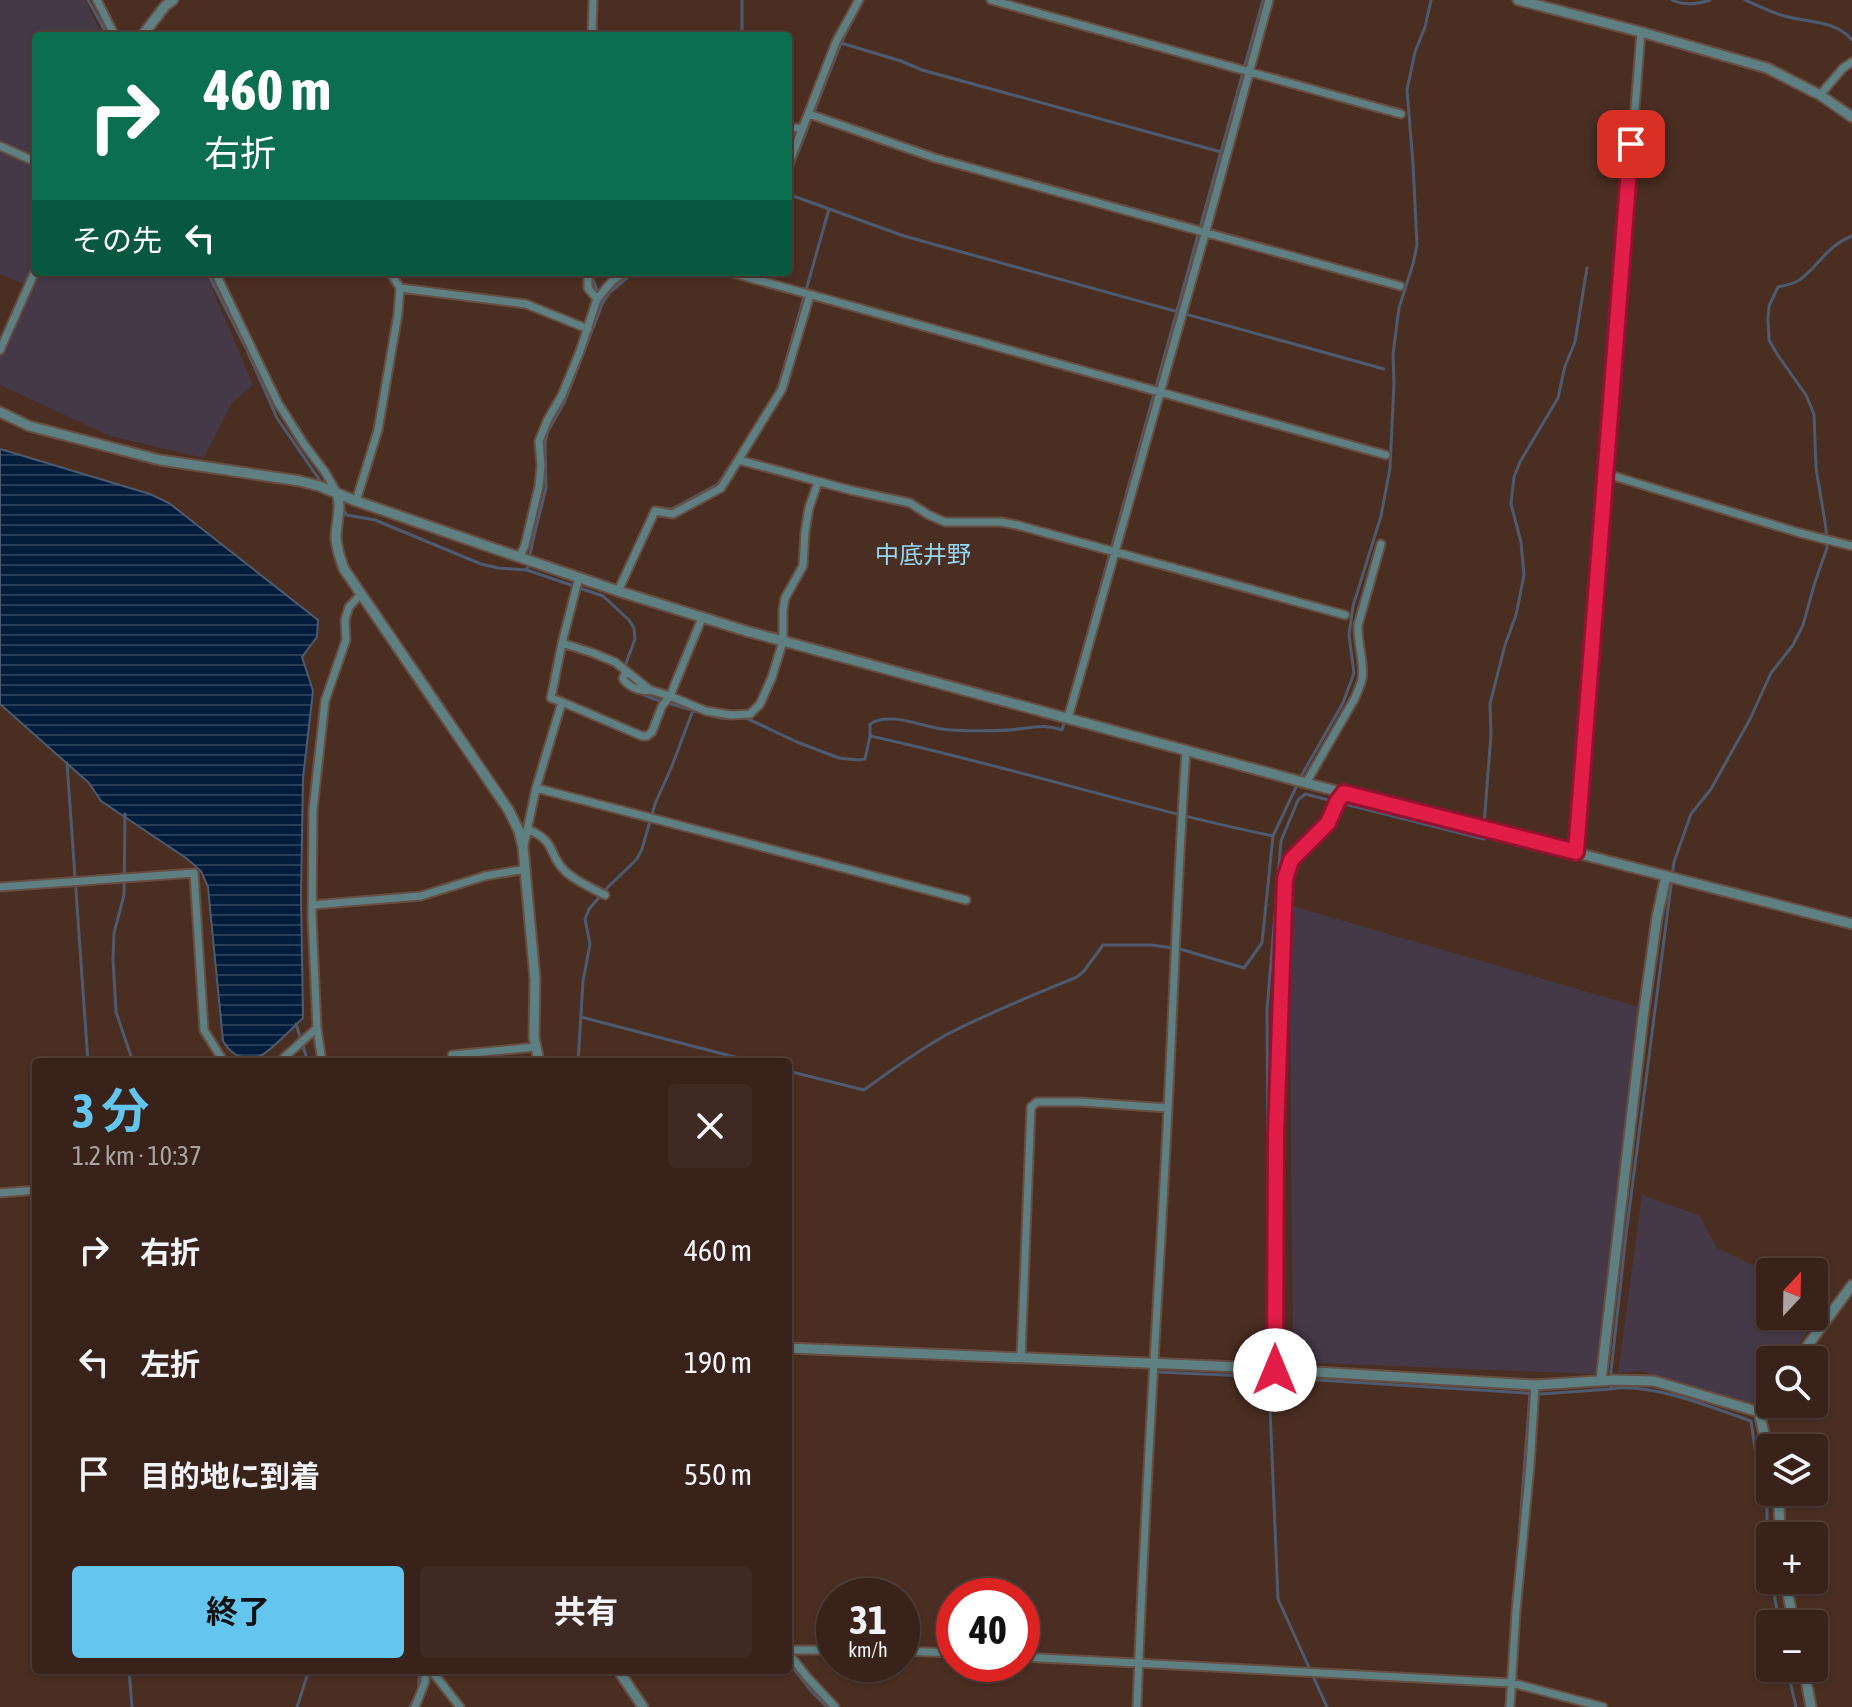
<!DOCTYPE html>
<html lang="ja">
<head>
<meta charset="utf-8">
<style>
  body { margin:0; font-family:"Asap Condensed","Noto Sans JP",sans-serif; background:#3f2a23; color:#f1f3f6; height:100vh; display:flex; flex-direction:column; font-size:30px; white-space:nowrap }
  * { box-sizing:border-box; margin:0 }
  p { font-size:26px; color:#aba4a2 }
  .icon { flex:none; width:44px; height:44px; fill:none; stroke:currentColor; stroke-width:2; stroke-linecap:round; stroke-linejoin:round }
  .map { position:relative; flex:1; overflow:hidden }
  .drawer { position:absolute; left:32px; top:1058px; width:760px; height:616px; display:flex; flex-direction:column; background:#38221a; border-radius:8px; box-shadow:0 2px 6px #0004,0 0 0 2px #523f39 }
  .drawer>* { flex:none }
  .hud { position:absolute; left:32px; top:32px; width:760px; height:244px; border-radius:8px; box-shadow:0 2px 6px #0004,0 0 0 2px #523f39; background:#0b6e4f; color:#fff; overflow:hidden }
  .needle { width:52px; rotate:22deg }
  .controls { position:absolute; left:1756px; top:1258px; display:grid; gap:16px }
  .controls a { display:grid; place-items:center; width:72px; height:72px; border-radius:8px; background:#38221a; box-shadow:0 2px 6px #0004,0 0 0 2px #523f39; font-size:40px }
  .speed { position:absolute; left:816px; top:1578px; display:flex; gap:16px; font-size:40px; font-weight:700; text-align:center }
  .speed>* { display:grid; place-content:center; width:104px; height:104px; border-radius:50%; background:#38221a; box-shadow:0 2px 6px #0004,0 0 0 2px #523f39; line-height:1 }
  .speed small { font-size:20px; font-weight:400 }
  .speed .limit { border:12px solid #d22; background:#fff; color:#111 }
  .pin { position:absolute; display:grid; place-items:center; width:68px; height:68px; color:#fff; margin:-34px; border-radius:16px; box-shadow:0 4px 12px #0006 }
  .me { position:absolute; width:88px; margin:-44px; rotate:0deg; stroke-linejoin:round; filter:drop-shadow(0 0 6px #0008) }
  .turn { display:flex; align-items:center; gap:28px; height:168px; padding:0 40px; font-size:36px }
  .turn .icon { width:104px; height:104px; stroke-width:2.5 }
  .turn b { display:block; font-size:56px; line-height:68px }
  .then { display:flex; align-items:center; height:76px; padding:0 40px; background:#0003; gap:16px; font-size:30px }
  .round { display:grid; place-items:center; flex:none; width:84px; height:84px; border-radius:8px; background:#3f2a23 }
  .headline { display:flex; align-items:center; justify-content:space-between; height:136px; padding:0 40px }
  h1 { font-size:48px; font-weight:700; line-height:60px; color:#64c5ee }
  .cta { display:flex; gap:16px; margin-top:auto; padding:16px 40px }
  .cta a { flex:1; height:92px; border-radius:8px; background:#64c5ee; color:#111; font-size:32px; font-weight:700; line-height:92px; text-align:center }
  .cta a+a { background:#3f2a23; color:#f1f3f6 }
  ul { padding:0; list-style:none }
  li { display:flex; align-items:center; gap:24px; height:112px; padding:0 40px }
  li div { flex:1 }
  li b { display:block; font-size:30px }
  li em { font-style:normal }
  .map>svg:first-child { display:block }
</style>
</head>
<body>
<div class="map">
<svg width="1852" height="1707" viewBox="0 0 1852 1707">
  <defs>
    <pattern id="water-rules" width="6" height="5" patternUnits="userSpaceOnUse" patternTransform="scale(2)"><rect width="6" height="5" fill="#021c3b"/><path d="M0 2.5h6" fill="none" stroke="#283d57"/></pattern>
  </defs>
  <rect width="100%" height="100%" fill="#4a2e22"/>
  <!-- industrial -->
  <path fill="#453948" d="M0,0H85L103,36H36V272H205L253,385L232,403L204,458L110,436L0,385V340L25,285L0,274Z
    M1289,905L1639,1007L1595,1374L1293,1362Z
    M1642,1195L1700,1216L1717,1248L1770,1273V1316H1814V1303L1824,1310L1787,1360H1770V1384L1755,1404L1641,1371L1618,1373Z"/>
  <!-- water -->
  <path fill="url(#water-rules)" stroke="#4e5b6f" stroke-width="2" d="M0,449L150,494L169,503L318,620L317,637L302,657L313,691L303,778L301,895L303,1018C294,1026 269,1053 260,1056C244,1062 231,1055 223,1041L208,887L201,871L186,858L101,801L89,783L0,704Z"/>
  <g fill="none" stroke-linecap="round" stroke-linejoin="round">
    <!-- stream -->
    <path stroke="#4e5b6f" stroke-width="3" d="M88,0L108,36
      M1672,0C1684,6 1698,4 1710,0
      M1745,0C1756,5 1769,11 1781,15C1805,23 1835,19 1852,40
      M596,36V12
      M742,36V0
      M841,43L901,61L922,70L1221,152
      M788,178L841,43L863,0
      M788,194L904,236L1384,369
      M207,272L246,348L277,418L321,482
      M593,272V280L599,295
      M778,389L829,209
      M662,508L672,509L718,484L743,446
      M343,510L347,515L375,520L481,564L498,568L527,570L603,596L629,620L634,628L635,639L625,666
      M527,570L533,540L546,488L545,442L548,431L565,401L603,302L610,292L634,272
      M620,677L621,683L629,688
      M640,693L654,699L720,718H746L797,742L839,758L858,760L865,759L870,736C1005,765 1137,808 1273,836
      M1066,712L1263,0
      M870,736V724C891,710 926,729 950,730C972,731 997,732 1019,729C1036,727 1046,724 1062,730L1065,719
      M67,763L88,1062
      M1300,778L1343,703L1354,673L1349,635L1353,606L1381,516L1390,468L1394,383L1393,354L1399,308L1413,264L1417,245L1413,164L1407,90L1415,52L1425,27L1431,0
      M125,814L124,895L114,933L113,959L116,1012L133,1062
      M1483,838L1491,734L1490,704L1505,645L1516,615L1524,575L1521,542L1511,504L1514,477L1520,462L1558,398L1565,366L1575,342L1587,268
      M581,1017L754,1062
      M296,1024L308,1062
      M578,1062L583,981L590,944L585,919L589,909L608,887L637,859L642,849L655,804L672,766L693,710
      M788,1071L864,1090C890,1071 917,1051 946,1035C988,1013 1033,995 1077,977L1084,971L1103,945H1151L1180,949L1244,968L1262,943L1273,836L1297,785
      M1157,1372L1269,1377L1541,1394L1611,1389
      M1517,1564L1530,1393
      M1770,1568L1767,1550V1506L1756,1455L1751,1421C1713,1408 1650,1382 1611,1389V1371L1626,1235L1674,862L1691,814L1711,789L1750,719L1771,673L1793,645L1803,625L1815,582L1827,548L1826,528L1816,468L1814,414L1806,395L1777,354L1769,340L1768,319L1769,306L1778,287C1786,285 1796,284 1802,278C1821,263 1827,246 1852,236
      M1772,1580L1779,1624
      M788,1661L812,1692L827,1707
      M1787,1668L1796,1707
      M129,1670L132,1707
      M297,1707L309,1670
      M410,1707L419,1690V1670
      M1327,1707L1278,1599L1269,1384L1267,1010L1281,841L1298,800L1305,794L1484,839
      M1506,1707L1510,1655"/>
    <!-- minor casing -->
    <g stroke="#674d42" stroke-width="11">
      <path id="minor" d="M97,0L115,36
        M991,0L1401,114
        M592,36L593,0
        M1820,95L1843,68L1852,62
        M809,114L935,158L1400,286
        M788,128H803
        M0,146L36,162
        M788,166L836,42L859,0
        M215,272L278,403L304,444L325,472L337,493
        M588,272V288L597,299
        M729,272L1386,455
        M400,288L526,304L588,329
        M0,350L36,269
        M739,460L850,490L910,503L929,515L945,522H1001L1017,525L1345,615
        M1607,474L1800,533L1852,546
        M356,501L378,430L398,314L400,288L390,272
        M520,556L525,545L539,486L541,466L539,441L548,419L562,395L580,351L597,299L613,280L626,272
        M618,591L655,511L673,514L721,488L782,389L810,295
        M562,643L593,653L615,662L650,690L670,696L706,711L731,715L750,714L760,704L772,677L783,641V610L785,598L803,566L805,532L809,508L818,482
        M626,672L623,678C627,686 640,692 649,690
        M562,702L642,736H647L652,732L662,706L670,696L702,618
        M1068,718L1205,234L1269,0
        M1306,783L1355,698C1357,692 1361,685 1362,679C1365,664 1357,642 1358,625L1381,544
        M536,788L966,900
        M527,829C558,842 546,852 565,871C575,881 592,888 605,895
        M524,845L536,788L562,702L551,698L562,643L579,577
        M1576,852L1641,32
        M0,887L194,873L204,1030L224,1062
        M312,905L421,896L485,876L526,869
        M452,1055L536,1047
        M279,1062L317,1028
        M322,1062L317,1028L312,916L313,810L325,701L346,640L345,620L349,607L361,594
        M0,1193L36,1190
        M1021,1358L1031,1107L1037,1102H1081L1168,1108
        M902,1651L954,1653
        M788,1653L808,1678L835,1707
        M788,1653L794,1650H834
        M1022,1657L1512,1683L1603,1707
        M431,1670L460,1707
        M415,1707L425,1682V1670
        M1137,1707C1144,1507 1158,1307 1168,1108C1174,988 1178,869 1186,750
        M1510,1707L1516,1611L1530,1466L1535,1385"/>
    </g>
    <!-- tertiary casing -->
    <g stroke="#674d42" stroke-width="13">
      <path id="tertiary" d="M1518,0L1641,32L1767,68L1820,95L1852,117
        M142,36L165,6L173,0
        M0,412L29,426L160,460L300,481L319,486L356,501L618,591L746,631L1306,783L1852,924
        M337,493C342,508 336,522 336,538C337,549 340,559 344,569L508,809L519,831L523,847L535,979L534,1037L539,1062
        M788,1348L1216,1366L1535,1385L1614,1380L1654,1381L1759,1412L1770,1460
        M1797,1360L1852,1285
        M1275,1370L1276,1135L1285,879L1291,860L1328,823L1337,802L1344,793
        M1601,1380L1643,1017L1657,917L1666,876
        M1759,1412L1770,1397
        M1777,1492L1779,1502L1780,1536
        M1785,1580L1794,1624
        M1804,1668L1811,1707
        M618,1670L643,1707"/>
    </g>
    <!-- minor -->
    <use href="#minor" stroke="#5f8082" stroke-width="7"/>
    <!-- tertiary -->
    <use href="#tertiary" stroke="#5f8082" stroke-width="9"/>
  </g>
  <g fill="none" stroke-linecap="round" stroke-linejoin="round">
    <!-- route casing -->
    <g stroke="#92132f" stroke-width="20">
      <path id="route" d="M1275,1370L1276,1135L1285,879L1291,860L1328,823L1337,802L1344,793L1576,852L1631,144"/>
    </g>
    <!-- route -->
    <use href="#route" stroke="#e11d48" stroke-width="14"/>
  </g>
  <g text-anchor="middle" stroke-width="8" stroke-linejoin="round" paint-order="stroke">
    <!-- quarter labels -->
    <g font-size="24" fill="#95d8f6" stroke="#4a2e22">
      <text x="923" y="563">中底井野</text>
    </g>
  </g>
</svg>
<div class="controls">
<a><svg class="needle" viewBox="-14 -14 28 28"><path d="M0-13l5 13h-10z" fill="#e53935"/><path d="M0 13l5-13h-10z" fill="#aba4a2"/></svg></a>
<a><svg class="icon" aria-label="search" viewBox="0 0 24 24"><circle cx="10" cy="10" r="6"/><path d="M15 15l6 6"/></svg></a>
<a><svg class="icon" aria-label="layers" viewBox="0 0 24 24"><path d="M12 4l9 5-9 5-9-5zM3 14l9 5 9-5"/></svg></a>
<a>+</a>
<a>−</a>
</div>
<div class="speed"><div>31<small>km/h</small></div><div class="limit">40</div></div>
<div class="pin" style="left:1631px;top:144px;background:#d93025"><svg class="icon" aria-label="arrive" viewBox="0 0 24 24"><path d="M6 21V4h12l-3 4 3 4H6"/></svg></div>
<svg class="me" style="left:1275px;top:1370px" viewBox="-20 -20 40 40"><circle r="19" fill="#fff"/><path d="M0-13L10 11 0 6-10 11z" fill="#e11d48"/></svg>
<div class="hud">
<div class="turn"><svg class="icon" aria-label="right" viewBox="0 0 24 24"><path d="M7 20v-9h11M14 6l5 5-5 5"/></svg><div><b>460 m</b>右折</div></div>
<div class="then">その先<svg class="icon" aria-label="left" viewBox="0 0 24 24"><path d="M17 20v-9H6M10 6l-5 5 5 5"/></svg></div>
</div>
<section class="drawer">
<div class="headline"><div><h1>3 分</h1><p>1.2 km · 10:37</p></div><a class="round"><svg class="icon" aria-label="close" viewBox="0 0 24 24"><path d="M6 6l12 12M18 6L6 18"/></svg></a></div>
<ul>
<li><svg class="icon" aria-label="right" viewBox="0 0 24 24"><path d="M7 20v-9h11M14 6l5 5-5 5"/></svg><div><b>右折</b></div><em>460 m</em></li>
<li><svg class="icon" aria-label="left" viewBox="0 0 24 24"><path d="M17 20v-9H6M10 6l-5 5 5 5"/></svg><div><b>左折</b></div><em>190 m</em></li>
<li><svg class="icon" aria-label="arrive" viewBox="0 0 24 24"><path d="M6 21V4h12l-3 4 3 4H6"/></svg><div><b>目的地に到着</b></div><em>550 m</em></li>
</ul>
<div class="cta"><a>終了</a><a>共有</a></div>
</section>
</div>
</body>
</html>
